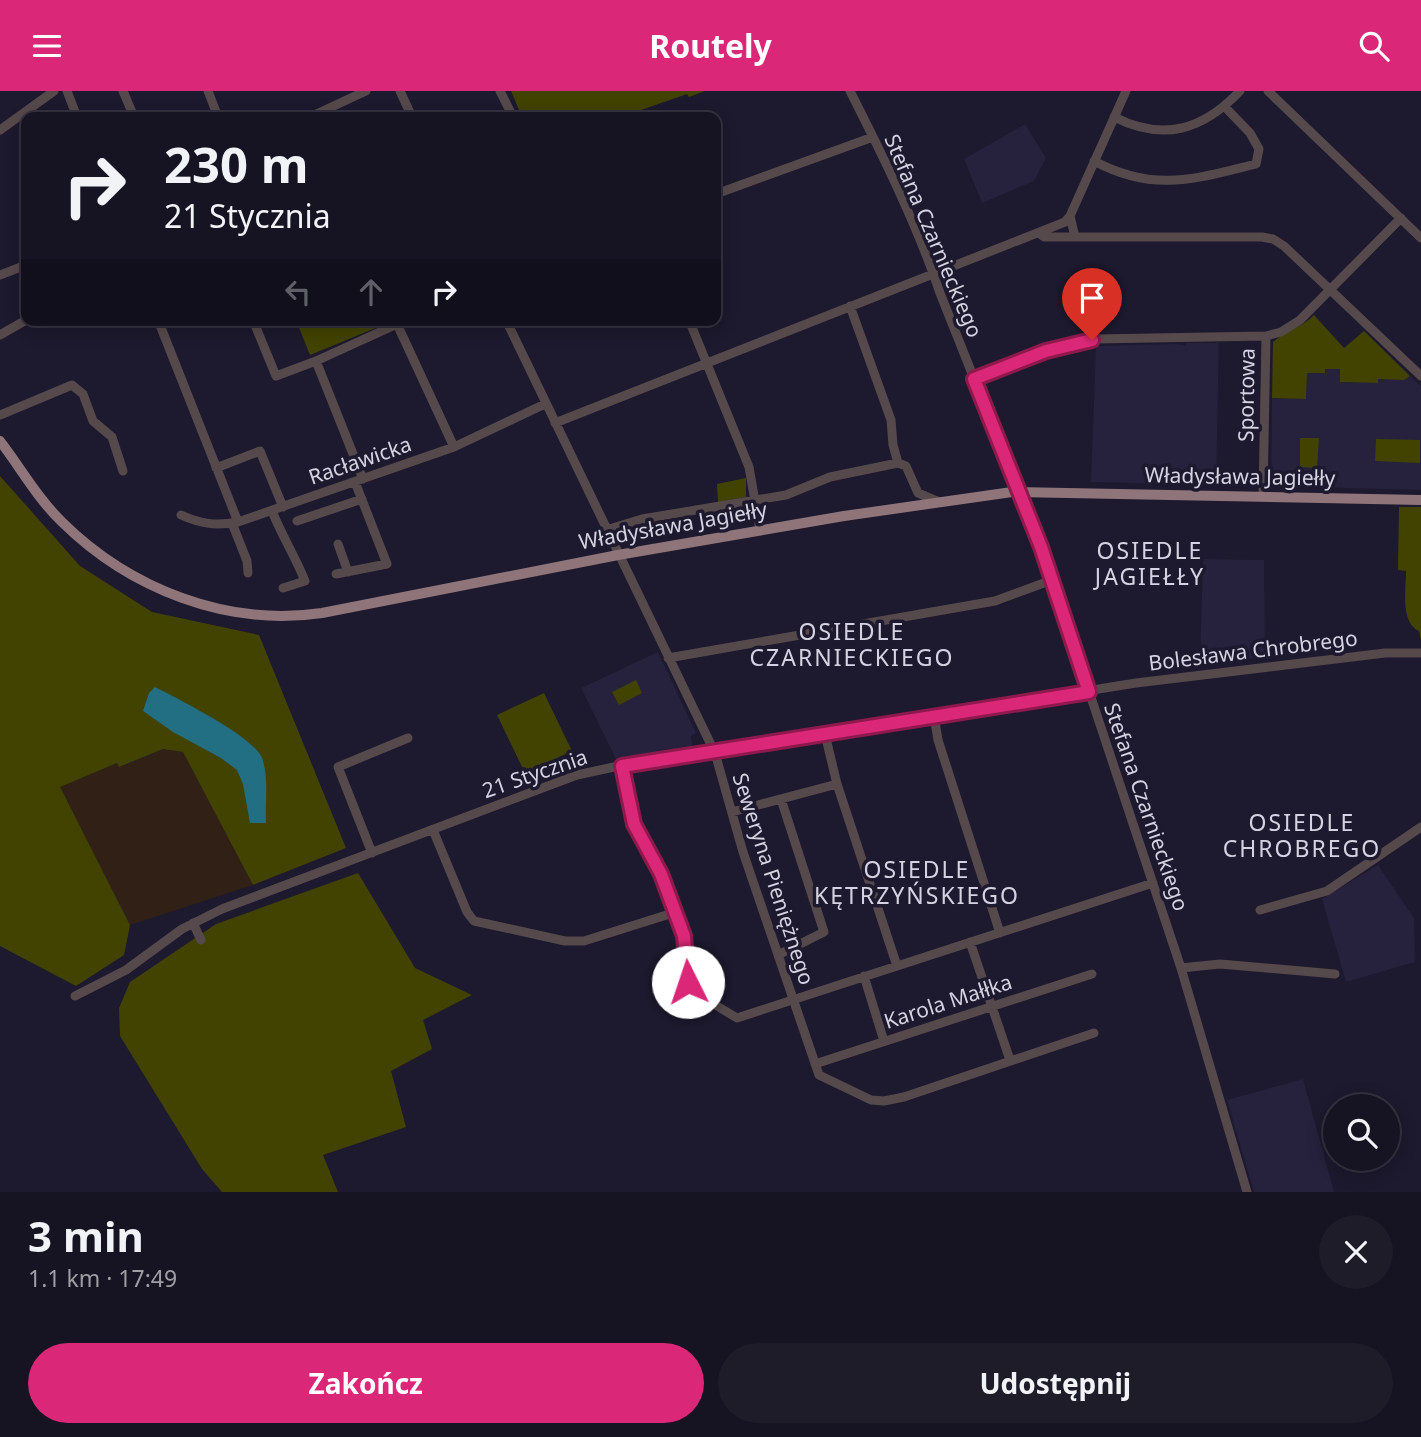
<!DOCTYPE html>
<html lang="pl">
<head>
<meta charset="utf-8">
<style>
  body { margin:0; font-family:"Noto Sans",sans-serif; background:#1f1c2a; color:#f1f3f6; height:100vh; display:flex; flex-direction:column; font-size:26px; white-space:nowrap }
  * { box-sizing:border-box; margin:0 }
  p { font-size:23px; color:#9e9ea5 }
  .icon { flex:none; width:38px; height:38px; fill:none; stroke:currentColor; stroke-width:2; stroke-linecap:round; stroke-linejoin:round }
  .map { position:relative; height:1101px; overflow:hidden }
  .sheet { display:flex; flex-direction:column; background:#161322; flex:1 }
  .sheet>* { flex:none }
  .top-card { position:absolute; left:21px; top:21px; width:700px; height:214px; border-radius:14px; box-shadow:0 4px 18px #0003,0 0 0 2px #353240; background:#161322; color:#f1f3f6; overflow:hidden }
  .tools { position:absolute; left:1323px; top:1003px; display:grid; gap:14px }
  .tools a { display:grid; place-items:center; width:77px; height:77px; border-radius:50%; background:#161322; box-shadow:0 4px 18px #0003,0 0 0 2px #353240; font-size:35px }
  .pin { position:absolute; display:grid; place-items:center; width:60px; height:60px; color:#fff; margin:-72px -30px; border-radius:50% 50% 50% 0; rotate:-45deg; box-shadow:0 0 7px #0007 }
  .pin .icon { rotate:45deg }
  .me { position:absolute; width:77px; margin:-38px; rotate:356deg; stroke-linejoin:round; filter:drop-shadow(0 0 5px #0008) }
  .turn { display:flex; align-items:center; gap:24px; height:147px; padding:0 28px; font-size:32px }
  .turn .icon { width:91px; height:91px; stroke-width:2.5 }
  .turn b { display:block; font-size:49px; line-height:60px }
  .lanes { display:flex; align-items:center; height:66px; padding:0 28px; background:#0003; justify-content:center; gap:35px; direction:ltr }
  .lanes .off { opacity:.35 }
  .round { display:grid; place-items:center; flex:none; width:74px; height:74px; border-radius:37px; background:#1f1c2a }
  .headline { display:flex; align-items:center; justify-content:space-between; height:119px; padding:0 28px }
  h1 { font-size:42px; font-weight:700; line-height:52px }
  .button { display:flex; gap:14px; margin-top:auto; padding:14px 28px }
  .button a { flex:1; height:80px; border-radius:42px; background:#db2777; color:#fff; font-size:28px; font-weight:700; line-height:80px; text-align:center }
  .button a+a { background:#1f1c2a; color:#f1f3f6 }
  header { display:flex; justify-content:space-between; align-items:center; height:91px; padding:0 28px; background:#db2777; color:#fff; font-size:32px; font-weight:700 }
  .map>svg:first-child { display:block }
</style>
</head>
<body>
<header><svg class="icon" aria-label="menu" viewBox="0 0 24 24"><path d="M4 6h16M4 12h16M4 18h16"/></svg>Routely<svg class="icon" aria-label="search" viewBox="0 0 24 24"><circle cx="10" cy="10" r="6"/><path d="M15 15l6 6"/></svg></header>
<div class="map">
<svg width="1421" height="1101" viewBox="0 0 1421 1101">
  <rect width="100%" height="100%" fill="#1d192e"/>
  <!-- built -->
  <path fill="#26213c" d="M1025,33L1046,67L1034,90L982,112L964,68Z
    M1187,252H1219L1216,394L1091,391L1096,255L1177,253L1185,255Z
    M1325,278H1340V291L1377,292L1378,288L1404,289L1410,285L1421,295V399L1271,395L1272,307L1306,308L1307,281L1324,282Z
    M1203,468L1264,469L1265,566L1200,574Z
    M658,561L696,642L691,645L693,658L617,670L581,597Z
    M1378,774L1414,827L1415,871L1346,891L1322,808Z
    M1303,988L1334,1101H1254L1227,1009Z"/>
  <!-- industrial -->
  <path fill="#302016" d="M163,658L183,661L253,794L130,834L59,696L117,672L120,676Z"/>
  <!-- green -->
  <path fill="#424300" d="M511,0H705L689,6L687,3L621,26H522Z
    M1314,224L1344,257L1364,240L1410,285L1404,289L1378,288V292L1340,291V278H1325V282H1307L1306,308L1272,307L1273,251C1285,240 1301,237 1314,224Z
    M296,229H395L310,264Z
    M1300,347H1319L1317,377L1300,376Z
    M1376,348L1420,349V372L1375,370Z
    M0,385L80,475L152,521L259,544L346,757L253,794L183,661L163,658L119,676L117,672L60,696L130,834L124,864L76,895L0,855Z
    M746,387V406L718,411L717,393Z
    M1399,416H1421V549L1419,540C1400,531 1406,498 1406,480L1398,479Z
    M636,589L642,602L619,614L612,601Z
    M544,602L572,660L525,682L497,624Z
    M358,782L415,877L472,904L423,929L432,958L391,980L406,1036L323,1064L338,1101H222L202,1078L120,945L119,917L130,891L216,833Z"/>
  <!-- water -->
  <path fill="#226f84" d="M155,596C178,608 253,645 262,667C269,686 265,712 266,732H250L243,693L237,679L221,667L173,641L143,620L149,602Z"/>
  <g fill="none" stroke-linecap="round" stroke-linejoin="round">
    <!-- minor -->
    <path stroke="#56494b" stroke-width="9" d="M67,0L77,26
      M123,0L134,26
      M208,0L218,26
      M400,0L412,26
      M500,0L513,26
      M850,0C882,63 918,136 940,202L1041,456L1181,877L1247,1101
      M1268,0L1421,147
      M310,26L366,0
      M1114,26C1164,51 1203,39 1240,0
      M0,39L54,0
      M1094,70C1154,102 1194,88 1256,73L1259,58L1250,42L1225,16
      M716,103L873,46
      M1040,143L1044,146H1075L1070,125
      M1075,146H1262L1273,148L1284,155L1421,285
      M0,184L26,174
      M158,229L238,431
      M253,229L276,285L316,270L406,229
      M506,229L715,662L743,761L819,984L871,1009L884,1010L904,1006L1094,942
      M689,229L749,376L760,439
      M397,233L454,356
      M0,244L26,229
      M316,270L363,388
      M974,288C1015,273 1052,254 1095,248L1266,245L1281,241L1300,229L1401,127
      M0,324L72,294L83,303L93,330L112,346L123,380
      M555,332L1065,131L1070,125L1126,0
      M898,372L906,375L918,402L939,411
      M216,377L260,360L283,416
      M1263,405L1266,245
      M272,420C282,445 295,465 305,490L283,497
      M181,424C201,433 216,435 238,431L454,356L545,313
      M297,430L362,408
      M232,432L247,470L248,482
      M606,439L642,428L786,404L830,386L898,372L893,354L891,329L850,215
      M338,453L348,481
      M336,483L387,473L355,391
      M668,567L995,510L1052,489
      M934,625L938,649L1000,842
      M825,643L837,693L897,875
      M732,721L837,693
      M433,739L467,821L474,830L565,850H584L676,821L661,783L634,733L622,675
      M372,762L338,676L408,647
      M1260,819L1327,800L1421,736
      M676,821L684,845L688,891L680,900
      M193,832L201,849
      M970,851L1010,969
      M778,864L824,841L781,708
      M1181,877L1220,873L1335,883
      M864,885L884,950
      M75,905L126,879L182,838L222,818L577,684L614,676L1136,592L1385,562H1421
      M717,915L737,927L1153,792
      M815,973L1092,883"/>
    <!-- major -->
    <path stroke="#8f7579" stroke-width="10" d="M0,350C20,376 38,408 62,431C130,498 227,536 322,522L618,464L844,425L1012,401L1421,409"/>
  </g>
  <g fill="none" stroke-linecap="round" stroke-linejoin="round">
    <!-- route casing -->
    <g stroke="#8e194d" stroke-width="18">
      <path id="route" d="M688,891L684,845L661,783L634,733L622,675L1089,601L1041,456L974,288L1046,260L1092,249"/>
    </g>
    <!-- route -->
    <use href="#route" stroke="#db2777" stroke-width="12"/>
  </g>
  <g text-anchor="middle" stroke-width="7" stroke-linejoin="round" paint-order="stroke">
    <!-- street labels -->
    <g font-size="21" fill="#d5d3e2" stroke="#1d192e">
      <text transform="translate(933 145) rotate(67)" y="7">Stefana Czarnieckiego</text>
      <text transform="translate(1247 304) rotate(-89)" y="7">Sportowa</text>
      <text transform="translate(360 370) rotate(-19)" y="7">Racławicka</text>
      <text transform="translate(1240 386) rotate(1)" y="7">Władysława Jagiełły</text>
      <text transform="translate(673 435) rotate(-10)" y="7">Władysława Jagiełły</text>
      <text transform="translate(1253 560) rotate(-7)" y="7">Bolesława Chrobrego</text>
      <text transform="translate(535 683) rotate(-19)" y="7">21 Stycznia</text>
      <text transform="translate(1146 716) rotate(71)" y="7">Stefana Czarnieckiego</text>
      <text transform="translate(773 788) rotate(72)" y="7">Seweryna Pieniężnego</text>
      <text transform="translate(948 911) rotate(-18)" y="7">Karola Małłka</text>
    </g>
    <!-- neighbourhood labels -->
    <g font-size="23" letter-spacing="2" fill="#d5d3e2" stroke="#1d192e">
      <text x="1150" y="468">OSIEDLE<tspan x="1150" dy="26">JAGIEŁŁY</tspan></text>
      <text x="852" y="549">OSIEDLE<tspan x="852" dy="26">CZARNIECKIEGO</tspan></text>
      <text x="1302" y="740">OSIEDLE<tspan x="1302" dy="26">CHROBREGO</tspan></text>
      <text x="917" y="787">OSIEDLE<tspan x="917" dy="26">KĘTRZYŃSKIEGO</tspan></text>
    </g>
  </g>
</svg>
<div class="tools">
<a><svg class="icon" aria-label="search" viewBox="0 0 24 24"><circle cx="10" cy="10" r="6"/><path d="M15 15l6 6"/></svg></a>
</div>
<div class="pin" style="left:1092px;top:249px;background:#d93025"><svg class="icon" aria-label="arrive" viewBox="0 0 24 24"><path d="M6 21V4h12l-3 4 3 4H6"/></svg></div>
<svg class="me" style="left:688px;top:891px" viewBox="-20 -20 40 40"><circle r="19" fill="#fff"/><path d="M0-13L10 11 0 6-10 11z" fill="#db2777"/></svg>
<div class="top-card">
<div class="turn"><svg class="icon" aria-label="right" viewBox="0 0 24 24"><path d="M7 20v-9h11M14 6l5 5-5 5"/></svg><div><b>230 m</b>21 Stycznia</div></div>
<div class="lanes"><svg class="icon off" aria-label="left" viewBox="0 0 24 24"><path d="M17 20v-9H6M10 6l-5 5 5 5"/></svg><svg class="icon off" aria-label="ahead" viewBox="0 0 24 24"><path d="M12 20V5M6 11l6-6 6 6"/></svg><svg class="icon" aria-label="right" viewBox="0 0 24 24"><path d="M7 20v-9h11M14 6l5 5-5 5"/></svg></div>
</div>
</div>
<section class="sheet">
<div class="headline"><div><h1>3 min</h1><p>1.1 km · 17:49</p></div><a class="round"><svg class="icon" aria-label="close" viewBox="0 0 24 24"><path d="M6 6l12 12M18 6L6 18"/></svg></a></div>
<div class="button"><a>Zakończ</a><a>Udostępnij</a></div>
</section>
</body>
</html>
